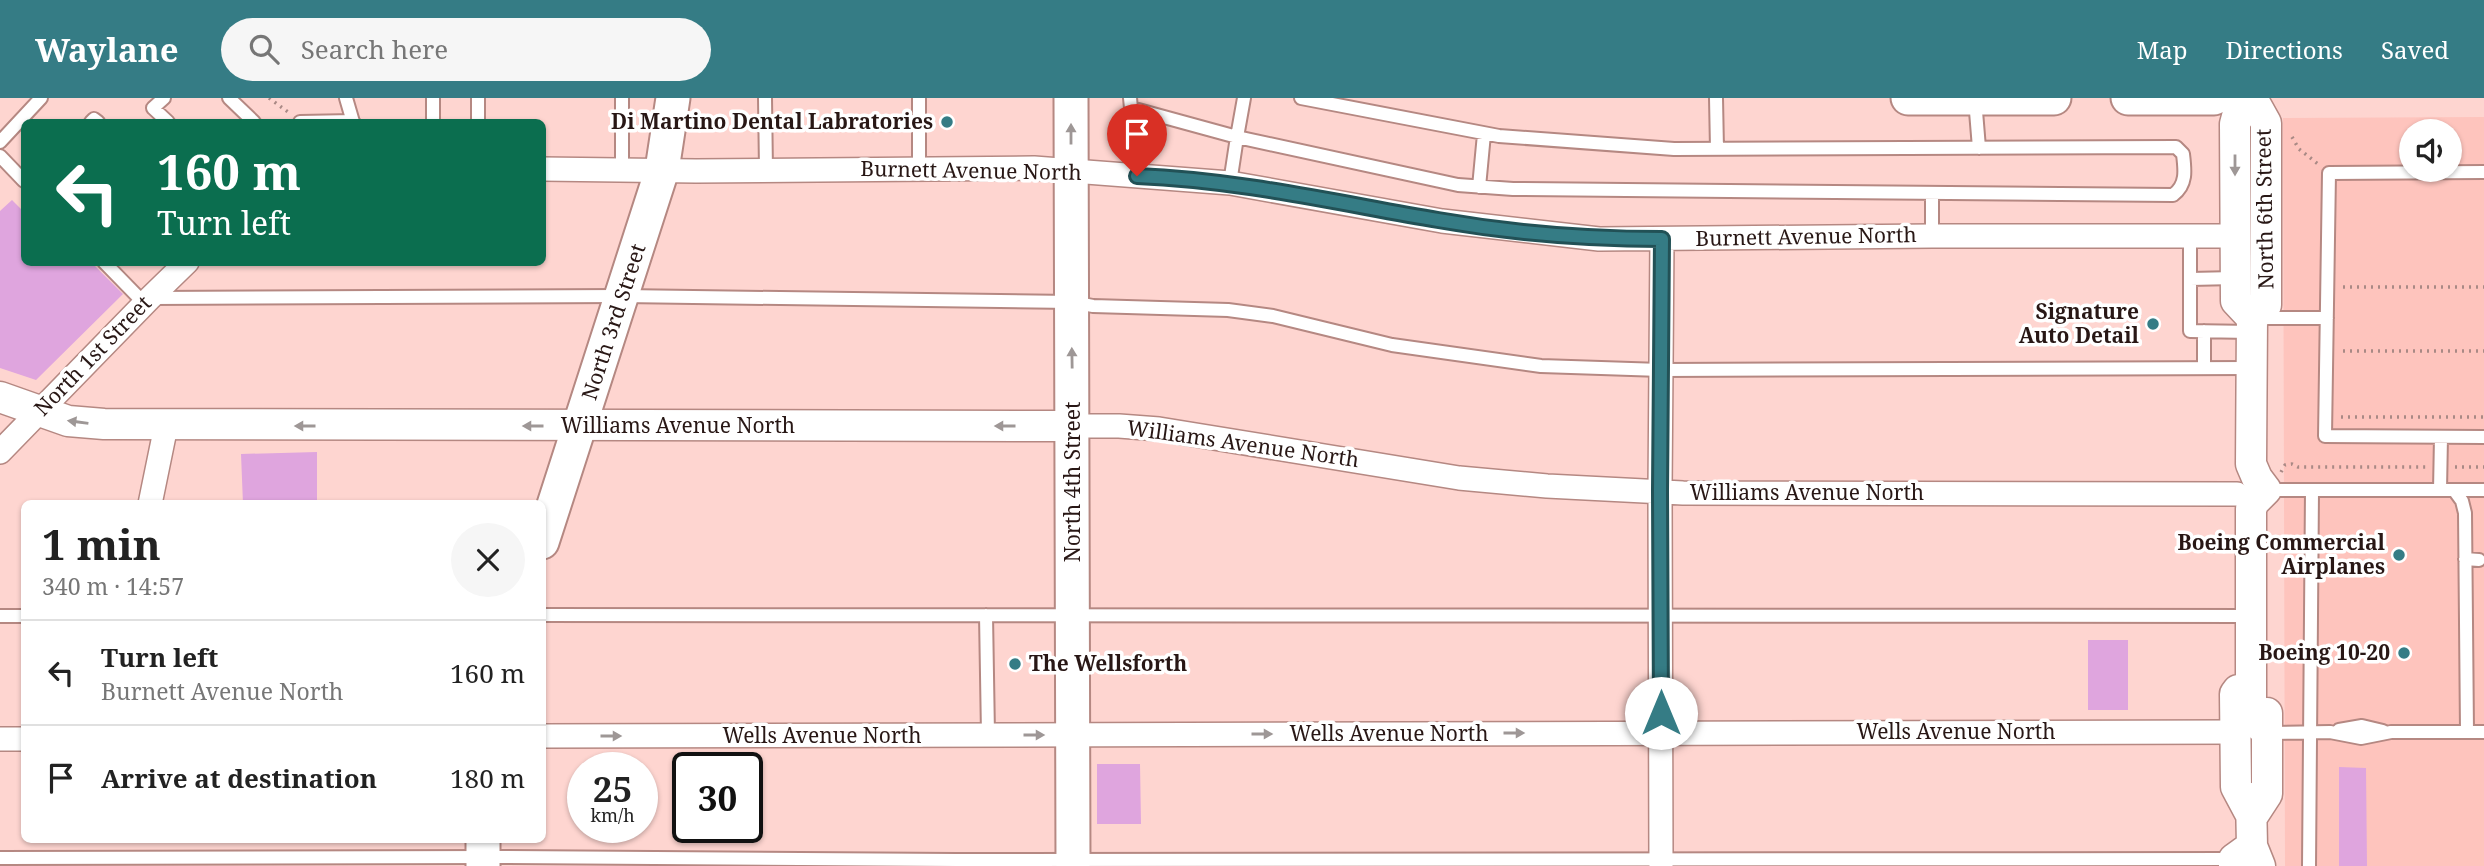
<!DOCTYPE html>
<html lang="en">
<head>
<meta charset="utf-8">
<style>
  body { margin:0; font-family:"Noto Serif",serif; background:#f6f6f6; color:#222; height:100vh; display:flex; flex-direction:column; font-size:26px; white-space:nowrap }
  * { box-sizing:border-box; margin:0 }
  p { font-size:23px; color:#767676 }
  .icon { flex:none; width:38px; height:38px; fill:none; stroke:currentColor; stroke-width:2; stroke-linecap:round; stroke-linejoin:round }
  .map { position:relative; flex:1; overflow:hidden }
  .details { position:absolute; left:21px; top:402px; width:525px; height:343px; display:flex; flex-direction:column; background:#fff; border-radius:10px; box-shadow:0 2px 5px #0004 }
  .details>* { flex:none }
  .top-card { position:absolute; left:21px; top:21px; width:525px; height:147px; border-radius:10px; box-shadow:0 2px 5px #0004; background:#0b6e4f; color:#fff; overflow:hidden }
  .controls { position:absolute; left:2399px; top:21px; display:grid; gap:14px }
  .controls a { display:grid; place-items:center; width:63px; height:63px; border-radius:50%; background:#fff; box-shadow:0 2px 5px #0004; font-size:35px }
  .speed { position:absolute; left:567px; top:654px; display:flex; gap:14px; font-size:35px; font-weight:700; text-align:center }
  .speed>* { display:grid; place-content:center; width:91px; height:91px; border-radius:50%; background:#fff; box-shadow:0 2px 5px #0004; line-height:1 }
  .speed small { font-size:18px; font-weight:400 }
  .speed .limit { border:4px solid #111; border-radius:10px; background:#fff; color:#111 }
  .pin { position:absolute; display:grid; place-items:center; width:60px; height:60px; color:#fff; margin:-72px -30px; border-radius:50% 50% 50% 0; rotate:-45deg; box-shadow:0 0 7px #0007 }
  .pin .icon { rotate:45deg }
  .me { position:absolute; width:77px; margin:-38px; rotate:0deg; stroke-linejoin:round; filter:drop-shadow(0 0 5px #0008) }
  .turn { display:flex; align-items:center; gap:24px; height:147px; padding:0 21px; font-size:32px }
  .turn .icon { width:91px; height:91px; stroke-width:2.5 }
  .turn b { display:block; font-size:49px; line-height:60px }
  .round { display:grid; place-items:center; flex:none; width:74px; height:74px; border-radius:37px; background:#f6f6f6 }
  .headline { display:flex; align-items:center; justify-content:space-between; height:119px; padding:0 21px }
  h1 { font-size:42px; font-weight:700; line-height:52px }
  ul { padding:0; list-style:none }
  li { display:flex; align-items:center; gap:21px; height:105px; padding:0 21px; border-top:2px solid #e0e0e0 }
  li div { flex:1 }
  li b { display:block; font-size:26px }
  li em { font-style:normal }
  header { display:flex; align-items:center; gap:42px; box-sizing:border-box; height:98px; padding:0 35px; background:#357c85; color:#fff }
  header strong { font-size:33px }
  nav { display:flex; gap:38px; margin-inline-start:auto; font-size:24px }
  .search { width:490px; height:63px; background:#f6f6f6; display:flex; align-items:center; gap:18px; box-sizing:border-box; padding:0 24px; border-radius:38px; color:#767676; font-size:26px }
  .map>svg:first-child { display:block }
</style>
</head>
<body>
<header>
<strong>Waylane</strong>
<div class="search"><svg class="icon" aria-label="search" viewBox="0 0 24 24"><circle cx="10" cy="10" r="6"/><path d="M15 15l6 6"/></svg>Search here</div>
<nav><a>Map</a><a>Directions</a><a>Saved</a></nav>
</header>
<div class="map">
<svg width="2484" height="768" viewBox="0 0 2484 768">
  <rect width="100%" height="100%" fill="#fed5d0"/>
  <!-- built -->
  <path fill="#fec4bd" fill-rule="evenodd" d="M2484,19V768H2285L2283,20ZM2412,33H2450V72H2412Z"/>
  <!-- green -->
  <path fill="#dfa5de" d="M12,102L24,114V164L92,165L123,196L36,282L0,270V113Z
    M317,354V406H243L241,356Z
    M2088,542H2128V612H2088Z
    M1097,666H1140L1141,726H1097Z
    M2339,669L2366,670L2367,768H2339Z"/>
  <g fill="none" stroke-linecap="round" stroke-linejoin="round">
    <!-- service casing -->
    <g stroke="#b58882" stroke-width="16">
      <path id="service" d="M164,0L153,10L168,24
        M229,0L254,24
        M346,0L353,24
        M433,0V24
        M478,0V24
        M765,0L766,72
        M919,0V71
        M1130,0L1131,10L1237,39L1230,85
        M1244,0L1237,39L1458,87L1513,91L2173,97C2187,87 2185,72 2183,56L2176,49L1674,51L1499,38L1301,0
        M1716,0L1717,51
        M1975,1L1979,50
        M91,24L94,21L98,24
        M300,24L353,23
        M0,44L41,0
        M0,58L24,83
        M622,72V0
        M2484,74L2329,75L2325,338L2484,339
        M1479,89L1484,36
        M1932,95V138
        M2190,138V233L2252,234
        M104,164L144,205
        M2190,181L2235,180
        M151,200L623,198L1072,204L1093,208L1228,212L1273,218L1392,247L1541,268L1661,272L2252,270
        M2257,220H2327
        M2204,233V270
        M2266,392H2484
        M2440,392L2441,339
        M2454,392L2462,403L2465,415L2467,634
        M2465,461L2479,462
        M542,517L2250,518
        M986,517L988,637
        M0,518H24
        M2339,632L2362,628L2383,633
        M2267,635L2330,634L2361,640L2391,634H2484
        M0,760L503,759L956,762L2233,761
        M2309,768L2312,392"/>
    </g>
    <!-- minor casing -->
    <g stroke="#b58882" stroke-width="26">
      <path id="minor" d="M542,71L696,73L1034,70L1230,85L1442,123L1599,141L1932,138H2235
        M1074,328H1119L1159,331L1459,380L1547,388L1683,395L2237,396
        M0,354L150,200L187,164
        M150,406L166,328
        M542,638L2236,634
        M0,641H24
        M1661,768L1660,393L1662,141"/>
    </g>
    <!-- tertiary casing -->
    <g stroke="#b58882" stroke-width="33">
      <path id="tertiary" d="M2242,0L2235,26L2236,203L2252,220L2251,366L2257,380L2266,392L2254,404L2251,411V602L2255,622L2267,635
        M2252,0L2266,25V207L2252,220
        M0,299L68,323L104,326L1074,328
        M2238,592L2235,596L2236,689L2252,719
        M2251,700L2252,748L2260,768
        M2252,719L2267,696V615
        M2234,768V761L2252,748"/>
    </g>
    <!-- secondary casing -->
    <g stroke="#b58882" stroke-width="37">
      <path id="secondary" d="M1071,0L1073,768
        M1908,0H2054
        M2128,0H2214
        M542,444L662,72L673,0
        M483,768V742"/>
    </g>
    <!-- path -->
    <path stroke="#a98985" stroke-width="3.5" stroke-dasharray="2 5" stroke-linecap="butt" d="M269,0L288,14
      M2292,39L2299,51L2318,66
      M2343,189H2484
      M2343,253H2484
      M2341,319H2484
      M2455,369H2484
      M2281,374L2285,367L2292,366L2298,369H2426"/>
    <!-- service -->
    <use href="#service" stroke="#fff" stroke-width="12"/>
    <!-- minor -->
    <use href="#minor" stroke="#fff" stroke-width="23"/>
    <!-- tertiary -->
    <use href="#tertiary" stroke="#fff" stroke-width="30"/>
    <!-- secondary -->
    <use href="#secondary" stroke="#fff" stroke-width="33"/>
  </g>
  <!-- one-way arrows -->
  <defs><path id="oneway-solid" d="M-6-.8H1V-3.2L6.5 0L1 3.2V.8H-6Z" transform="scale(1.75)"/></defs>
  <g fill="#9e9796">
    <use href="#oneway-solid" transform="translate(1071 36) rotate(-90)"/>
    <use href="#oneway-solid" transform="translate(2235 67) rotate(90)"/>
    <use href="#oneway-solid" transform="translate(1072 260) rotate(-91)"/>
    <use href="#oneway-solid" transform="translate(78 324) rotate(-172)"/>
    <use href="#oneway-solid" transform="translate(305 328) rotate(-180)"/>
    <use href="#oneway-solid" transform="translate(533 328) rotate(-180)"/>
    <use href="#oneway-solid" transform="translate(1005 328) rotate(180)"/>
    <use href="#oneway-solid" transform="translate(1514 635)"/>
    <use href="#oneway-solid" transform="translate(1262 636)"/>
    <use href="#oneway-solid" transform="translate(1034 637)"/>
    <use href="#oneway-solid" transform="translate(611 638)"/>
  </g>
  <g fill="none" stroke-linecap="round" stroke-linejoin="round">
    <!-- route casing -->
    <g stroke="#225156" stroke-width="18">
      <path id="route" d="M1137,78C1239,82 1338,105 1438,122C1512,135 1587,141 1662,141L1660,393L1661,615"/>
    </g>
    <!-- route -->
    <use href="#route" stroke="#357c85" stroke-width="12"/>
  </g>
  <!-- markers -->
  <g fill="#357c85" stroke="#fff" stroke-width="2.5">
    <circle cx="947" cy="24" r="7"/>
    <circle cx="2153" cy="226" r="7"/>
    <circle cx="2399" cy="457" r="7"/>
    <circle cx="2404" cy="555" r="7"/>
    <circle cx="1015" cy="566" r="7"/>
  </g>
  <g text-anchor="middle" stroke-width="7" stroke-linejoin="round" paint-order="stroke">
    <!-- poi labels -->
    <g font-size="21" font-weight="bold" fill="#281715" stroke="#fff" text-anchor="end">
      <text x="933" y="31">Di Martino Dental Labratories</text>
      <text x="2139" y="221">Signature<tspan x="2139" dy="24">Auto Detail</tspan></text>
      <text x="2385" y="452">Boeing Commercial<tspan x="2385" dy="24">Airplanes</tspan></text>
      <text x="2390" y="562">Boeing 10-20</text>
      <text x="1029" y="573" text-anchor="start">The Wellsforth</text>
    </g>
    <!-- street labels -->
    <g font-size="21" fill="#281715" stroke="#fff">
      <text transform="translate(971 73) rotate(1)" y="7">Burnett Avenue North</text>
      <text transform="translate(2265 111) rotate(-91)" y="7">North 6th Street</text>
      <text transform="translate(1806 139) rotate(-1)" y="7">Burnett Avenue North</text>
      <text transform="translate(614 224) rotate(-72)" y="7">North 3rd Street</text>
      <text transform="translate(93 258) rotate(-46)" y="7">North 1st Street</text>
      <text x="678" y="335">Williams Avenue North</text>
      <text transform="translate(1243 346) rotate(8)" y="7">Williams Avenue North</text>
      <text transform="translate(1073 384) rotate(-90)" y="7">North 4th Street</text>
      <text x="1807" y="402">Williams Avenue North</text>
      <text x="1956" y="641">Wells Avenue North</text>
      <text x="1389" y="643">Wells Avenue North</text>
      <text x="822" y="645">Wells Avenue North</text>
    </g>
  </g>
</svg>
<div class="controls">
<a><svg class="icon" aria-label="sound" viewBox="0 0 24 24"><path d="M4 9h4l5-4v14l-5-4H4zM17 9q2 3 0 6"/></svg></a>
</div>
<div class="speed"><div>25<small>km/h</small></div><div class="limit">30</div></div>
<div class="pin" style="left:1137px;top:78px;background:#d93025"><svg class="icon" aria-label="arrive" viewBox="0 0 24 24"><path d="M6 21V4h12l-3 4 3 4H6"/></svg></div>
<svg class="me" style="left:1661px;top:615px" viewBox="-20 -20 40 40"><circle r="19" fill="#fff"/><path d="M0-13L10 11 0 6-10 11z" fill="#357c85"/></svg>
<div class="top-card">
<div class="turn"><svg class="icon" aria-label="left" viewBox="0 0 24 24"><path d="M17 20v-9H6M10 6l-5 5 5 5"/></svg><div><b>160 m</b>Turn left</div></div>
</div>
<section class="details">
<div class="headline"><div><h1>1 min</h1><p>340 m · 14:57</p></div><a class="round"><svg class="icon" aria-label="close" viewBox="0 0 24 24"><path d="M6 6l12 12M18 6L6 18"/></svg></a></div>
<ul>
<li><svg class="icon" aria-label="left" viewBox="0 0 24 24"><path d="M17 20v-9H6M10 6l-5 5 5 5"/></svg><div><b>Turn left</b><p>Burnett Avenue North</p></div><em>160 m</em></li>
<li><svg class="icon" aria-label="arrive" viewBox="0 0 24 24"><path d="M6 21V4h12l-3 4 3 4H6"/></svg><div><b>Arrive at destination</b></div><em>180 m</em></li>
</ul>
</section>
</div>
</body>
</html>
